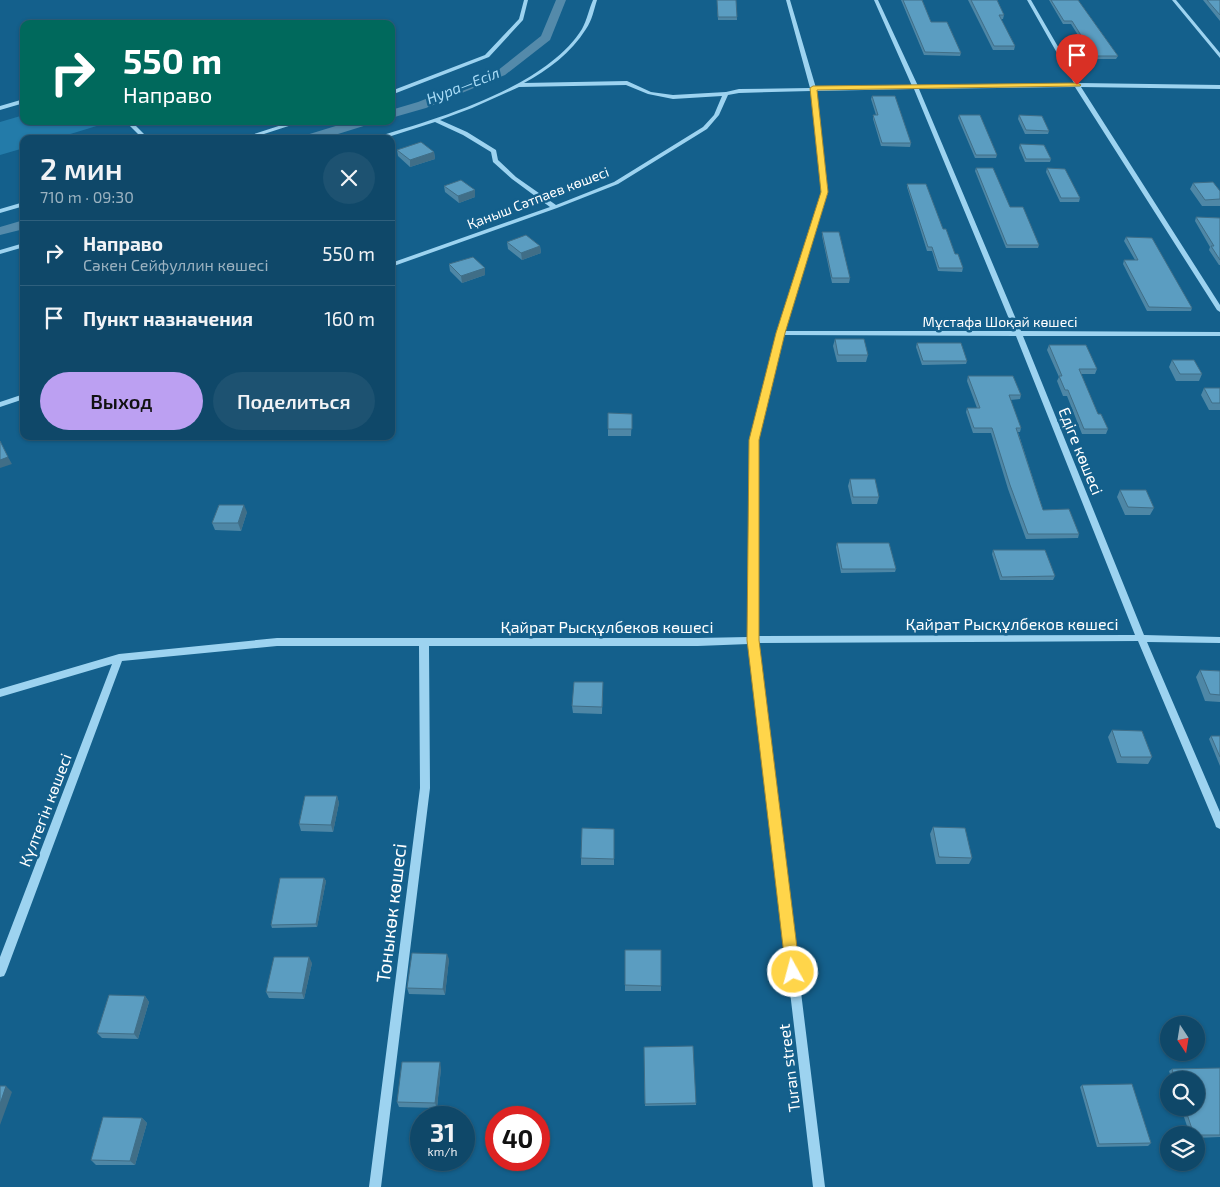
<!DOCTYPE html>
<html lang="ru">
<head>
<meta charset="utf-8">
<style>
  body { margin:0; font-family:"Exo 2",sans-serif; background:#1d5271; color:#f1f3f6; height:100vh; display:flex; flex-direction:column; font-size:19px; white-space:nowrap }
  * { box-sizing:border-box; margin:0 }
  p { font-size:16px; color:#9bb2c0 }
  .icon { flex:none; width:28px; height:28px; fill:none; stroke:currentColor; stroke-width:2; stroke-linecap:round; stroke-linejoin:round }
  .map { position:relative; flex:1; overflow:hidden }
  .drawer { position:absolute; left:20px; top:135px; width:375px; height:305px; display:flex; flex-direction:column; background:#0f4869; border-radius:10px; box-shadow:0 1px 4px #0004,0 0 0 1px #2f607d }
  .drawer>* { flex:none }
  .hud { position:absolute; left:20px; top:20px; width:375px; height:105px; border-radius:10px; box-shadow:0 1px 4px #0004,0 0 0 1px #2f607d; background:#00695c; color:#fff; overflow:hidden }
  .needle { width:32px; rotate:168deg }
  .tools { position:absolute; left:1160px; top:1016px; display:grid; gap:10px }
  .tools a { display:grid; place-items:center; width:45px; height:45px; border-radius:50%; background:#0f4869; box-shadow:0 1px 4px #0004,0 0 0 1px #2f607d; font-size:25px }
  .speed { position:absolute; left:410px; top:1106px; display:flex; gap:10px; font-size:25px; font-weight:700; text-align:center }
  .speed>* { display:grid; place-content:center; width:65px; height:65px; border-radius:50%; background:#0f4869; box-shadow:0 1px 4px #0004,0 0 0 1px #2f607d; line-height:1 }
  .speed small { font-size:12px; font-weight:400 }
  .speed .limit { border:8px solid #d22; background:#fff; color:#111 }
  .pin { position:absolute; display:grid; place-items:center; width:42px; height:42px; color:#fff; margin:-51px -21px; border-radius:50% 50% 50% 0; rotate:-45deg; box-shadow:0 0 5px #0007 }
  .pin .icon { rotate:45deg }
  .me { position:absolute; width:55px; margin:-28px; rotate:353deg; stroke-linejoin:round; filter:drop-shadow(0 0 4px #0008) }
  .turn { display:flex; align-items:center; gap:18px; height:105px; padding:0 20px; font-size:22px }
  .turn .icon { width:65px; height:65px; stroke-width:2.5 }
  .turn b { display:block; font-size:35px; line-height:42px }
  .round { display:grid; place-items:center; flex:none; width:52px; height:52px; border-radius:26px; background:#1d5271 }
  .head { display:flex; align-items:center; justify-content:space-between; height:85px; padding:0 20px }
  h1 { font-size:30px; font-weight:600; line-height:38px }
  .primary-button { display:flex; gap:10px; margin-top:auto; padding:10px 20px }
  .primary-button a { flex:1; height:58px; border-radius:30px; background:#bca0f2; color:#111; font-size:20px; font-weight:600; line-height:58px; text-align:center }
  .primary-button a+a { background:#1d5271; color:#f1f3f6 }
  ul { padding:0; list-style:none }
  li { display:flex; align-items:center; gap:15px; height:65px; padding:0 20px; border-top:1px solid #2f607d }
  li div { flex:1 }
  li b { display:block; font-size:19px }
  li em { font-style:normal }
  .map>svg:first-child { display:block }
</style>
</head>
<body>
<div class="map">
<svg width="1220" height="1187" viewBox="0 0 1220 1187">
  <rect width="100%" height="100%" fill="#14608c"/>
  <!-- green -->
  <path fill="#237ba9" d="M24,115V121H113L54,139H24V148L0,155V122Z"/>
  <g fill="none" stroke-linecap="round" stroke-linejoin="round">
    <!-- canal -->
    <path fill="#548aaa" fill-rule="evenodd" d="M556,0H566L550,40L505,75L426,108L391,118V110L418,102L497,71L541,36Z
      M352,121H372L370,124L322,139H302L303,136Z
      M24,220V229L0,235V227Z"/>
    <!-- minor -->
    <path fill="#9dd3f0" fill-rule="evenodd" d="M524,0H528L523,20L489,57L391,95V91L485,55L519,19Z
      M593,0H597C594,9 592,21 586,29C571,53 548,70 524,83L627,81L651,92L673,95L726,92L739,89L810,88L786,0H790L816,88L912,86L874,0H878L918,86L1074,83L1027,0H1031L1079,83L1220,85V89L1081,87L1220,305V312L1217,310L1075,87L919,89L1021,331L1220,332V336H1023L1144,635L1220,637V643L1147,642L1220,812V829L1216,827L1215,824L1138,641L758,643L825,1187H813L749,644L698,646H429L430,788L381,1187H369L420,788L419,646H277L122,661L6,972L4,976L0,977V957L112,664L0,697V689L119,654L277,638H698L748,637L750,440L777,333L822,192L811,91L739,93L728,95L719,115L707,129L618,184L557,208L391,267V263L550,207L512,179L493,162L491,152L463,135L435,122L382,139H372L373,138C437,119 545,88 582,29C587,20 589,9 593,0ZM626,85L648,94L673,99L722,96L714,115L703,127L614,182L556,205L516,177L498,160L496,150L467,132L440,120L472,108L519,87ZM914,89L1014,331H784L828,192L816,91ZM783,335L1016,336L1135,635L758,636V440Z
      M1172,0H1176L1220,53V58Z
      M24,99V103L0,110V106Z
      M125,121H131L149,139H143Z
      M294,121H304L249,139H239Z
      M24,202V206L0,213V209Z
      M24,243V247L0,254V250Z
      M24,394V399L0,407V402Z"/>
  </g>
  <!-- wall -->
  <path fill="#4e87a6" d="M717,0H736L737,20H718Z
    M901,0H922L931,22L961,53L960,56L924,55Z
    M968,0H997L1004,15L1003,19H1001L1015,46L1014,50H993Z
    M1049,0H1078L1118,56L1116,59H1093L1071,24H1063Z
    M1203,0H1220V21Z
    M872,96L911,143L910,147L881,146L873,119V115H876L871,99Z
    M959,115L997,155L996,158H975L958,118Z
    M1019,115L1049,131L1048,134H1025L1018,119Z
    M1020,144L1051,159L1050,162H1025L1019,148Z
    M397,150L434,152L435,159L410,167L398,156Z
    M976,168L1010,207L1039,245L1038,248H1006L975,171Z
    M1047,168L1080,198L1079,202H1060L1046,172Z
    M1193,183L1220,191V206H1202L1190,189Z
    M907,184L943,229L955,254L963,268L962,272L938,271L932,251H927L907,187Z
    M444,186L475,190V197L459,203L445,192Z
    M1196,217L1220,218V265H1219L1209,250L1210,247L1195,221Z
    M822,232L850,278L849,283H832L822,236Z
    M1126,237L1192,308L1191,311H1147L1123,264L1124,260H1135L1124,241Z
    M507,242L540,246L541,253L522,260L508,249Z
    M449,264L485,275L462,283L450,271Z
    M835,339L868,355L866,362H837L833,346Z
    M917,343L967,361L966,364L922,365L916,347Z
    M1049,345L1097,369L1095,374H1081L1098,414L1108,429L1106,434H1082L1067,396H1063L1057,381L1059,377L1047,350Z
    M1172,360L1202,374L1199,381H1176L1169,367Z
    M968,376L1021,395L1020,399L1010,400L1021,428L1020,432H1018L1043,510L1079,534L1078,538L1026,539L1008,489L991,433H973L966,412L967,408H977L967,381Z
    M1204,388H1220V410H1209L1201,395Z
    M608,413L632,414L631,436H608Z
    M331,436H357L356,441H332Z
    M850,479L879,497L877,504H852L848,486Z
    M1120,490L1154,508L1150,515H1125L1117,497Z
    M247,512L241,531L215,530L212,523Z
    M837,543L896,569L895,572L841,573L836,547Z
    M993,550L1055,576L1053,580H1000L992,554Z
    M1200,670L1220,671V702L1205,701L1196,677Z
    M603,682L602,714L573,713L572,706Z
    M1112,730L1152,757L1148,764L1117,763L1108,737Z
    M1211,736H1220V766L1209,739Z
    M337,796L339,803L333,832L301,831L299,824Z
    M933,827L972,858L969,864H936L930,834Z
    M614,829V865H581V858Z
    M324,878L326,881L317,927L272,928L271,925Z
    M625,950L661,986V991H625Z
    M449,959L445,995L409,994L407,988Z
    M312,963L304,999L269,998L266,992Z
    M145,996L149,1002L138,1039L102,1038L97,1033Z
    M644,1047L696,1103V1105L645,1106Z
    M441,1068L437,1108L399,1107L397,1102Z
    M1220,1068V1137L1196,1138V1135H1190L1181,1108H1196V1080H1172L1169,1071L1172,1069Z
    M1082,1085L1151,1143L1148,1146L1097,1147L1080,1087Z
    M142,1118L147,1123L135,1165H96L91,1160Z"/>
  <!-- shaded-wall -->
  <path fill="#406e87" d="M434,152L435,159L410,167V160Z
    M475,190V197L459,203L458,196Z
    M540,246L541,253L522,260L521,253Z
    M485,268V275L462,283L461,276Z
    M8,457L12,464L0,468V460Z
    M244,505L247,512L241,531L238,523Z
    M337,796L339,803L333,832L331,825Z
    M324,878L326,881L317,927L316,924Z
    M447,954L449,959L445,995L443,989Z
    M309,957L312,963L304,999L302,993Z
    M145,996L149,1002L138,1039L134,1034Z
    M440,1062L441,1068L437,1108L435,1103Z
    M6,1086L12,1092L0,1125V1104Z
    M142,1118L147,1123L135,1165L130,1161Z"/>
  <!-- building -->
  <path fill="#5b9dc1" stroke="#406e87" d="M717,0H736L737,17H718Z
    M903,0H922L931,22H947L961,53L925,52Z
    M971,0H997L1004,15H999L1015,46H994Z
    M1051,0H1078L1118,56H1094L1072,21H1064Z
    M1207,0H1220V15Z
    M872,96H895L911,143H882L873,115H878Z
    M959,115H980L997,155H976Z
    M1019,115L1042,116L1049,131L1026,130Z
    M421,142L434,152L410,160L397,150Z
    M1020,144L1044,145L1051,159H1026Z
    M976,168H993L1010,207H1023L1039,245H1007Z
    M1047,168L1065,169L1080,198H1061Z
    M461,180L475,190L458,196L444,186Z
    M1213,182L1220,191V199L1205,200L1193,183Z
    M907,184H926L943,229H946L955,254H958L963,268H939L932,247H928Z
    M1196,217L1220,218V260L1211,246H1214Z
    M822,232H839L850,278H832Z
    M526,235L540,246L521,253L507,242Z
    M1126,237L1152,238L1192,308L1149,307L1124,260H1138Z
    M473,257L485,268L461,276L449,264Z
    M835,339H864L868,355H838Z
    M917,343H961L967,361H923Z
    M1049,345H1086L1097,369H1079L1098,414H1101L1108,429H1084L1068,390H1065L1059,376H1062Z
    M1172,360H1194L1202,374H1180Z
    M968,376H1013L1021,395H1009L1021,428H1016L1043,510L1069,509L1079,534H1028L1010,485L992,428H974L967,408H980Z
    M1204,388H1220V403H1212Z
    M608,413L632,414V429H608Z
    M0,441L8,457L0,460Z
    M850,479H875L879,497H853Z
    M1120,490H1146L1154,508L1128,507Z
    M219,505H244L238,523H212Z
    M837,543H889L896,569H842Z
    M993,550H1045L1055,576L1002,577Z
    M1200,670L1220,671V695L1210,694Z
    M574,682H603L602,707L572,706Z
    M1112,730L1142,731L1152,757H1121Z
    M1211,736H1220V757Z
    M305,796H337L331,825L299,824Z
    M933,827L965,828L972,858L939,857Z
    M582,828L614,829V859L581,858Z
    M280,878H324L316,924L271,925Z
    M625,950H661V986L625,985Z
    M412,953L447,954L443,989L407,988Z
    M274,957H309L302,993L266,992Z
    M109,995L145,996L134,1034L97,1033Z
    M693,1046L696,1103L645,1104L644,1047Z
    M402,1062H440L435,1103L397,1102Z
    M1220,1068V1135H1194L1185,1108H1196V1080H1175L1172,1069Z
    M1132,1084L1151,1143L1099,1144L1082,1085Z
    M0,1086H6L0,1104Z
    M103,1117L142,1118L130,1161L91,1160Z"/>
  <!-- route -->
  <path fill="#ffd54a" stroke="#a68a30" d="M1077,83L1081,85L1080,86L817,90L828,192L785,333L759,440V640L800,972L798,977L793,979L788,977L786,972L747,640L749,440L776,333L821,192L810,88L813,86Z"/>
  <g text-anchor="middle" stroke-width="5" stroke-linejoin="round" paint-order="stroke">
    <!-- far-street labels -->
    <g font-size="14" fill="#fff" stroke="#14608c">
      <text transform="translate(538 198) rotate(-21)" y="5">Қаныш Сәтпаев көшесі</text>
      <text x="1000" y="327">Мұстафа Шоқай көшесі</text>
    </g>
    <!-- far-water labels -->
    <g font-size="15" font-style="italic" fill="#a9dcf7" stroke="#14608c">
      <text transform="translate(463 86) rotate(-21)" y="5">Нура—Есіл</text>
    </g>
    <!-- street labels -->
    <g font-size="16" fill="#fff" stroke="#14608c">
      <text transform="translate(1081 451) rotate(68)" y="6">Едіге көшесі</text>
      <text x="1012" y="630">Қайрат Рысқұлбеков көшесі</text>
      <text x="607" y="633">Қайрат Рысқұлбеков көшесі</text>
      <text transform="translate(45 810) rotate(-69)" y="6">Күлтегін көшесі</text>
      <text transform="translate(789 1068) rotate(-97)" y="6">Turan street</text>
    </g>
    <!-- near-street labels -->
    <g font-size="19" fill="#fff" stroke="#14608c">
      <text transform="translate(391 913) rotate(-83)" y="7">Тоныкөк көшесі</text>
    </g>
  </g>
</svg>
<div class="tools">
<a><svg class="needle" viewBox="-14 -14 28 28"><path d="M0-13l5 13h-10z" fill="#e53935"/><path d="M0 13l5-13h-10z" fill="#9bb2c0"/></svg></a>
<a><svg class="icon" aria-label="search" viewBox="0 0 24 24"><circle cx="10" cy="10" r="6"/><path d="M15 15l6 6"/></svg></a>
<a><svg class="icon" aria-label="layers" viewBox="0 0 24 24"><path d="M12 4l9 5-9 5-9-5zM3 14l9 5 9-5"/></svg></a>
</div>
<div class="speed"><div>31<small>km/h</small></div><div class="limit">40</div></div>
<div class="pin" style="left:1077px;top:85px;background:#d93025"><svg class="icon" aria-label="arrive" viewBox="0 0 24 24"><path d="M6 21V4h12l-3 4 3 4H6"/></svg></div>
<svg class="me" style="left:793px;top:972px" viewBox="-20 -20 40 40"><circle r="17" fill="#ffd54a" stroke="#fff" stroke-width="3"/><path d="M0-11L8 9 0 5-8 9z" fill="#fff"/></svg>
<div class="hud">
<div class="turn"><svg class="icon" aria-label="right" viewBox="0 0 24 24"><path d="M7 20v-9h11M14 6l5 5-5 5"/></svg><div><b>550 m</b>Направо</div></div>
</div>
<section class="drawer">
<div class="head"><div><h1>2 мин</h1><p>710 m · 09:30</p></div><a class="round"><svg class="icon" aria-label="close" viewBox="0 0 24 24"><path d="M6 6l12 12M18 6L6 18"/></svg></a></div>
<ul>
<li><svg class="icon" aria-label="right" viewBox="0 0 24 24"><path d="M7 20v-9h11M14 6l5 5-5 5"/></svg><div><b>Направо</b><p>Сәкен Сейфуллин көшесі</p></div><em>550 m</em></li>
<li><svg class="icon" aria-label="arrive" viewBox="0 0 24 24"><path d="M6 21V4h12l-3 4 3 4H6"/></svg><div><b>Пункт назначения</b></div><em>160 m</em></li>
</ul>
<div class="primary-button"><a>Выход</a><a>Поделиться</a></div>
</section>
</div>
</body>
</html>
